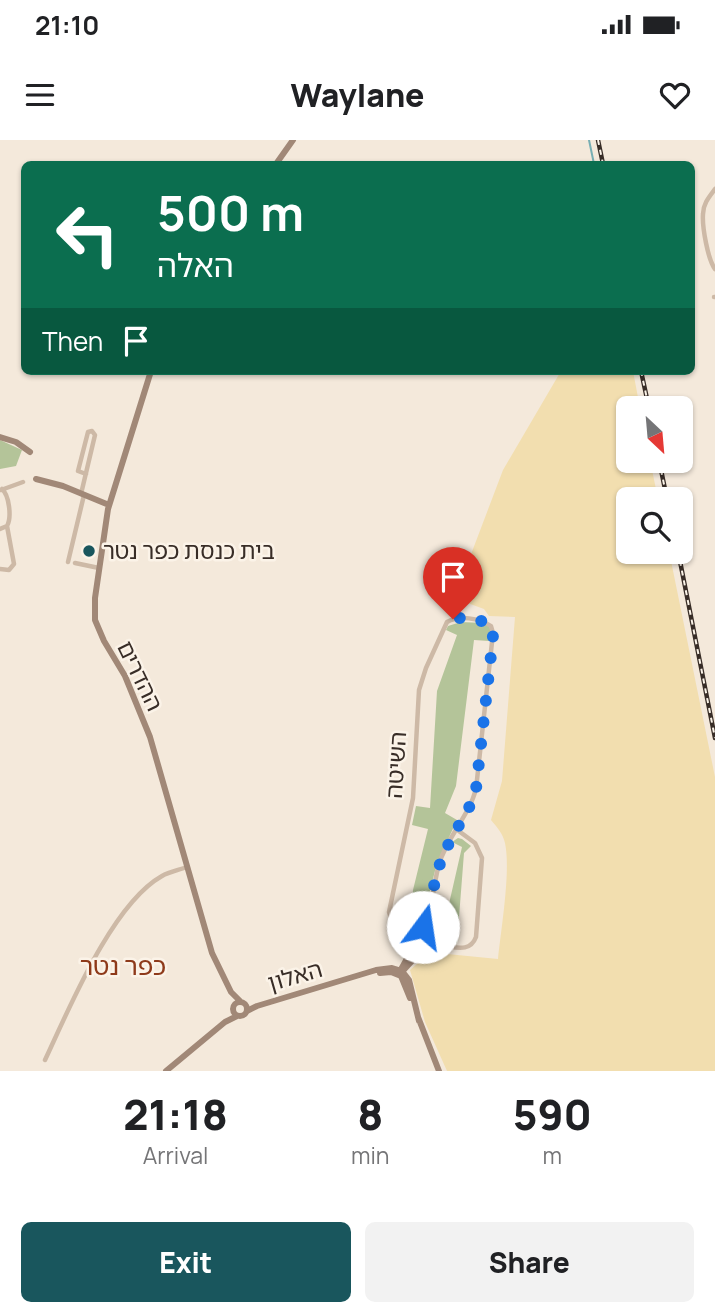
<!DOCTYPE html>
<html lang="en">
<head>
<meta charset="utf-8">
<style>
  body { margin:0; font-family:Manrope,"Noto Sans Hebrew",sans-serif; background:#f2f2f2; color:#202124; height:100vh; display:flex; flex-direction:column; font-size:26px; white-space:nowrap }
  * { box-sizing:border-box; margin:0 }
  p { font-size:23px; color:#757577 }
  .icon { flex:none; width:38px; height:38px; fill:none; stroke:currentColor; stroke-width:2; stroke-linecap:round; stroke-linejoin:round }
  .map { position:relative; height:931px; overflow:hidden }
  .details { display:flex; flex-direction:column; background:#fff; flex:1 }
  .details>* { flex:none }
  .top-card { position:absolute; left:21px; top:21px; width:674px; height:214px; border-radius:10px; box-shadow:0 2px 5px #0004; background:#0b6e4f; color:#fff; overflow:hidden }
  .needle { width:46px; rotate:154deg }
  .tools { position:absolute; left:616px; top:256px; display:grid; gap:14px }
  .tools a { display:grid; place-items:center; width:77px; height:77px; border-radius:10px; background:#fff; box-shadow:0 2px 5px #0004; font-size:35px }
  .pin { position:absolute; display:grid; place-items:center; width:60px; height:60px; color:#fff; margin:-72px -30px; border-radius:50% 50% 50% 0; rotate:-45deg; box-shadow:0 0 7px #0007 }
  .pin .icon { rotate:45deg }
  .me { position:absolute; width:77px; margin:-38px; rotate:14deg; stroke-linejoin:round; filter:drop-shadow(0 0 5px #0008) }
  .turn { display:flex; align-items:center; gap:24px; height:147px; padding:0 21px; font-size:32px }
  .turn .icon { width:91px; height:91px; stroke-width:2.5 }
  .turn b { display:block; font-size:49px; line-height:60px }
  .then { display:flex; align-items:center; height:66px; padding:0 21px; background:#0003; gap:14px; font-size:26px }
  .eta { display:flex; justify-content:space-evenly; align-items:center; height:119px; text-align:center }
  .eta b { font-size:42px; font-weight:800; line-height:49px }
  .action { display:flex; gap:14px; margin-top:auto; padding:14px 21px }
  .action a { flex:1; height:80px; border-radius:10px; background:#19565d; color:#fff; font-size:28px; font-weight:800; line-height:80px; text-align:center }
  .action a+a { background:#f2f2f2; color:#202124 }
  .status { display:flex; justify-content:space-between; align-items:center; height:49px; padding:0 35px; background:#fff; direction:ltr }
  .status svg { height:19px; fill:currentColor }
  header { display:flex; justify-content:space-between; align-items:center; height:91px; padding:0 21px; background:#fff; font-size:32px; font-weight:800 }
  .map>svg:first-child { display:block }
</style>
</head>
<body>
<div class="status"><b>21:10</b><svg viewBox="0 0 49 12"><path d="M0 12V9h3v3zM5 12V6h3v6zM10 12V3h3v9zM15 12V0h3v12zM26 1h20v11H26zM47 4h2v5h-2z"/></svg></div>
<header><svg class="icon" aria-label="menu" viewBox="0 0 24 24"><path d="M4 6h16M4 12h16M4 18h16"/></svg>Waylane<svg class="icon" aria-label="heart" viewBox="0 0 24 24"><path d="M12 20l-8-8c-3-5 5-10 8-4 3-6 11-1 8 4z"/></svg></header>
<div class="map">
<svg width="715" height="931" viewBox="0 0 715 931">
  <rect width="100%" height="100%" fill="#f4e9db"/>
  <!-- green -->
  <path fill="#b4c499" d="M0,300L22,310L16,326L0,329Z
    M461,482L483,483L489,486L491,491L489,501L474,500L456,646L445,673L457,680L437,723L421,786L410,791L398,785L411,779L413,750L428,689L412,685L416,666L430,668L437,551L457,495L446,490L448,486Z
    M458,698L462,699L471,706L464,713L457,803L436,799L429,788L432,774L446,777L462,707L452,702Z"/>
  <!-- sand -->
  <path fill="#f2deaf" d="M561,231H633L640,268H628V320H650L658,359H628V411H669L715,637V931H447L425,882L410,830L426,816L437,813L498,819C501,789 511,731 505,703C503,694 497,687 491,680L502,641L515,477L489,476L484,469L462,461L453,450L470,417L503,330Z"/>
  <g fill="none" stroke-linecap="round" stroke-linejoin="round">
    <!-- stream -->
    <path stroke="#77aeb3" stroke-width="2" d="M589,0L594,24"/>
    <!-- street -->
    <path stroke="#cdb9a6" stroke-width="4.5" d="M715,49C709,57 703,64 703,74C702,87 708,120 715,129
      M714,157H715
      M1,350L23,342
      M81,354L95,295L92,291L88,292L78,331L86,334
      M0,389L7,386C12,377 9,355 2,349
      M68,422L84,355
      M75,423L99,428
      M0,429L9,430L14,424L7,386
      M425,784L427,794
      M405,794H416
      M413,802L393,784L389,772L413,658L419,550L426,528L447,482C459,475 479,478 491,486L493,493L476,649C469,676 447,697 439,724C433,745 433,774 419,793
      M429,807C445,801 468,818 476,797L482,718L475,703L456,689
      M45,920C69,869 112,764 162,736C169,732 179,730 187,727"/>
    <!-- secondary -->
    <path stroke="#a18877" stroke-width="6" d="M276,24L293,0
      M151,231L108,369L95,458V480L104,501L125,536L150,597L212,813L231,852L241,862
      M0,297L16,302L30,312
      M36,339L63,346L109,365
      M413 801a9 9 0 1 1 18 0a9 9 0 1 1-18 0Z
      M380,833L391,832L401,836L410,858
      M399,833L414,806
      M400,834L422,810
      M233 869a7 7 0 1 1 14 0a7 7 0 1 1-14 0Z
      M247,871L257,866L376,830L392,828L402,831L409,840L419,881
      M418,877L439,931
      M166,931L225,882L237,876"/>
    <!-- rail casing -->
    <g stroke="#382d27" stroke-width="4.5">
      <path id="rail" d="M598,0L603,24
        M641,231L649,268
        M659,320L667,359
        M678,411L715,598"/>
    </g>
    <!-- rail -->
    <use href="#rail" stroke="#fbf3e8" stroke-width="2" stroke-dasharray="5" stroke-linecap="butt"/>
  </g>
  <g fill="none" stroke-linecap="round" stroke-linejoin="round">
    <!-- route -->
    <path stroke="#1a73e8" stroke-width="12" stroke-dasharray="0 21.6" d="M423,787L442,716L472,662L476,649L493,497L491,486C482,479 464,476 453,479"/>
  </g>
  <!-- markers -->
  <circle fill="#19565d" stroke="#fbf3e8" stroke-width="2.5" cx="89" cy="411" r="7"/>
  <g text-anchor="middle" stroke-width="5" stroke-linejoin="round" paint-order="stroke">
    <!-- poi labels -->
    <g font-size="23" fill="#382d27" stroke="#fbf3e8" text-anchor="start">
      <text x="103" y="419">בית כנסת כפר נטר</text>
    </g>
    <!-- street labels -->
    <g font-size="23" fill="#382d27" stroke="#fbf3e8">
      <text transform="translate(140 536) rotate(64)" y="8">ההדרים</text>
      <text transform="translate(396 625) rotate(-86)" y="8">השיטה</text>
      <text transform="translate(295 836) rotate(-16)" y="8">האלון</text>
    </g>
    <!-- quarter labels -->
    <g font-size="26" fill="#8e3a1a" stroke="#fbf3e8">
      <text x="123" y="835">כפר נטר</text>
    </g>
  </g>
</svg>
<div class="tools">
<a><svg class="needle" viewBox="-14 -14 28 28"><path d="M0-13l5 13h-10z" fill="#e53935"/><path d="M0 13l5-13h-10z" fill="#757577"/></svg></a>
<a><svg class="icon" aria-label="search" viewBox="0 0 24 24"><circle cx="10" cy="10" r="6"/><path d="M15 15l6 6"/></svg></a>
</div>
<div class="pin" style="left:453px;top:479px;background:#d93025"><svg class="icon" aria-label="arrive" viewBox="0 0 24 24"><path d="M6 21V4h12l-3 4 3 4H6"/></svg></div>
<svg class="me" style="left:423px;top:787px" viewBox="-20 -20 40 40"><circle r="19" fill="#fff"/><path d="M0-13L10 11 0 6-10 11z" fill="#1a73e8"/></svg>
<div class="top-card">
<div class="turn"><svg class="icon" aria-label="left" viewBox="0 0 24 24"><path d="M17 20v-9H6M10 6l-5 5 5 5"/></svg><div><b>500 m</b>האלה</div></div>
<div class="then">Then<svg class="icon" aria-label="arrive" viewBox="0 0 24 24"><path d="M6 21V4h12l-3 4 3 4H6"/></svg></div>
</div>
</div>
<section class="details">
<div class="eta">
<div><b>21:18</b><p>Arrival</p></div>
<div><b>8</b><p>min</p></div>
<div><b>590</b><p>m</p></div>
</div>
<div class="action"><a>Exit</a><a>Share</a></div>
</section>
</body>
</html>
